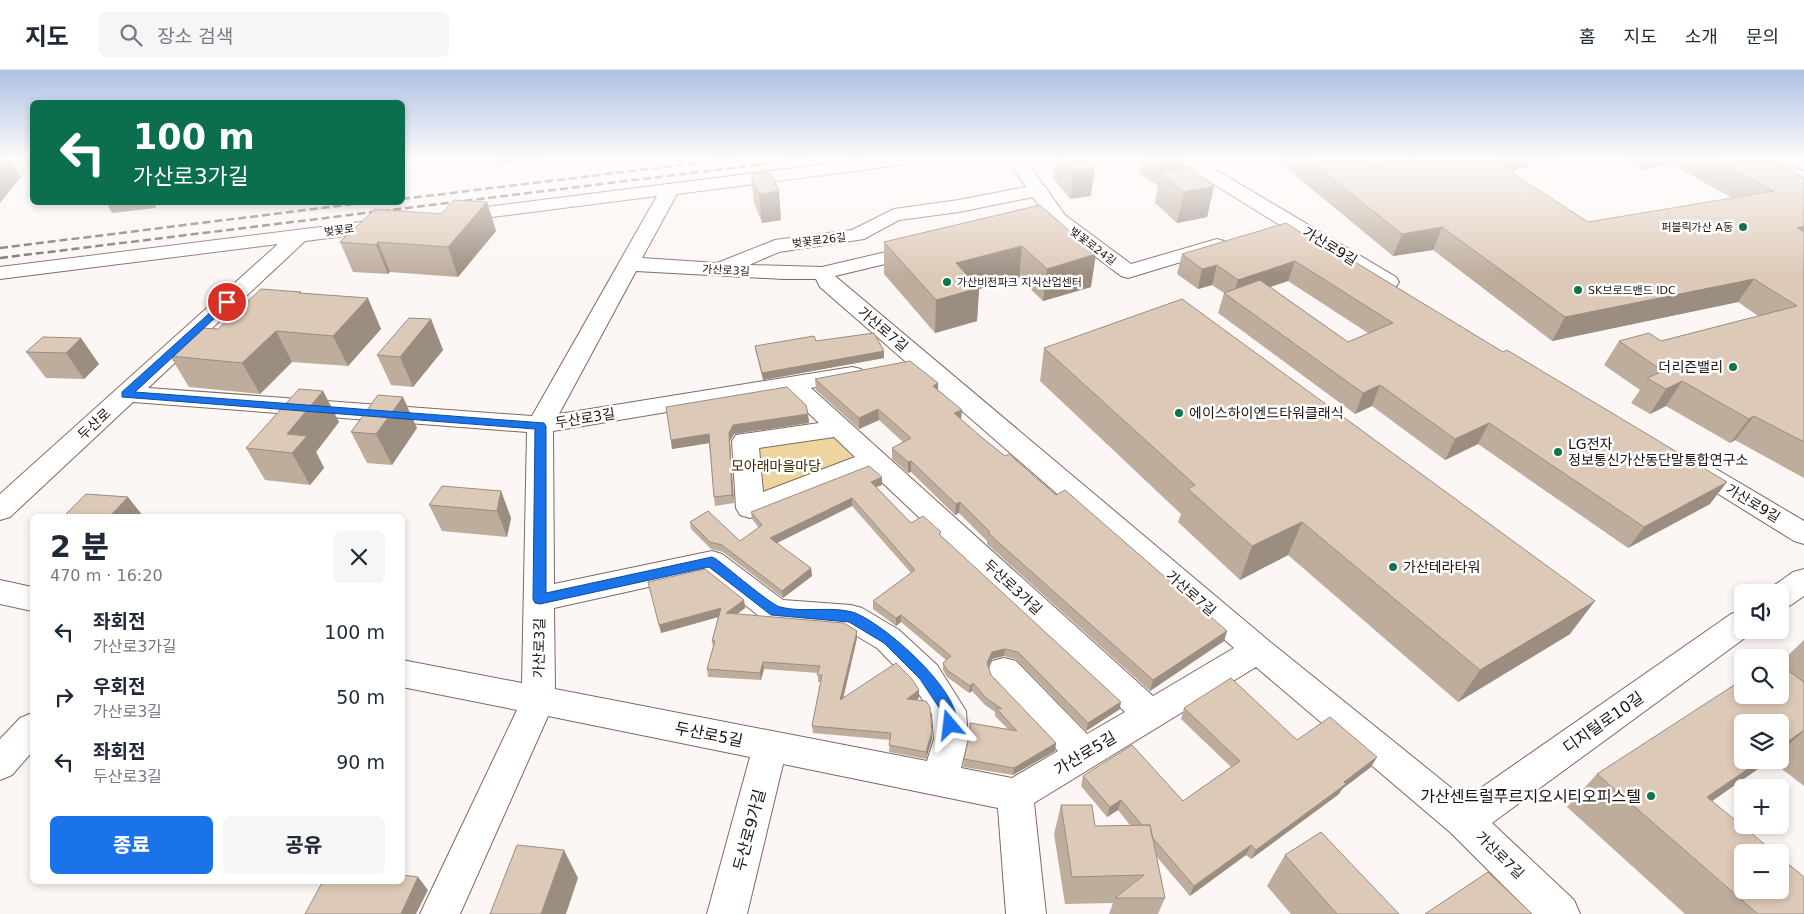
<!DOCTYPE html>
<html lang="ko">
<head>
<meta charset="utf-8">
<style>
  body { margin:0; font-family:"DejaVu Sans","Noto Sans KR",sans-serif; background:#f6f6f7; color:#1f2937; height:100vh; display:flex; flex-direction:column; font-size:19px; white-space:nowrap }
  * { box-sizing:border-box; margin:0 }
  p { font-size:16px; color:#747a83 }
  .icon { flex:none; width:28px; height:28px; fill:none; stroke:currentColor; stroke-width:2; stroke-linecap:round; stroke-linejoin:round }
  .map { position:relative; flex:1; overflow:hidden }
  .sheet { position:absolute; left:30px; top:444px; width:375px; height:370px; display:flex; flex-direction:column; background:#fff; border-radius:8px; box-shadow:0 2px 8px #0003 }
  .sheet>* { flex:none }
  .guide { position:absolute; left:30px; top:30px; width:375px; height:105px; border-radius:8px; box-shadow:0 2px 8px #0003; background:#0b6e4f; color:#fff; overflow:hidden }
  .buttons { position:absolute; left:1734px; top:514px; display:grid; gap:10px }
  .buttons a { display:grid; place-items:center; width:55px; height:55px; border-radius:8px; background:#fff; box-shadow:0 2px 8px #0003; font-size:25px }
  .pin { position:absolute; display:grid; place-items:center; width:42px; height:42px; color:#fff; margin:-21px; border:2px solid #fff; border-radius:50%; box-shadow:0 1px 5px #0007 }
  .me { position:absolute; width:55px; margin:-28px; rotate:343deg; stroke-linejoin:round; filter:drop-shadow(0 0 4px #0008) }
  .turn { display:flex; align-items:center; gap:18px; height:105px; padding:0 20px; font-size:22px }
  .turn .icon { width:65px; height:65px; stroke-width:2.5 }
  .turn b { display:block; font-size:35px; line-height:42px }
  .round { display:grid; place-items:center; flex:none; width:52px; height:52px; border-radius:8px; background:#f6f6f7 }
  .head { display:flex; align-items:center; justify-content:space-between; height:85px; padding:0 20px }
  h1 { font-size:30px; font-weight:800; line-height:38px }
  .cta { display:flex; gap:10px; margin-top:auto; padding:10px 20px }
  .cta a { flex:1; height:58px; border-radius:8px; background:#1a73e8; color:#fff; font-size:20px; font-weight:800; line-height:58px; text-align:center }
  .cta a+a { background:#f6f6f7; color:#1f2937 }
  ul { padding:0; list-style:none }
  li { display:flex; align-items:center; gap:15px; height:65px; padding:0 20px }
  li div { flex:1 }
  li b { display:block; font-size:19px }
  li em { font-style:normal }
  header { display:flex; align-items:center; gap:30px; box-sizing:border-box; height:70px; padding:0 25px; background:#fff; border-bottom:1px solid #e0e1e3 }
  header strong { font-size:24px }
  nav { display:flex; gap:28px; margin-inline-start:auto; font-size:18px }
  .search { width:350px; height:45px; background:#f6f6f7; display:flex; align-items:center; gap:12px; box-sizing:border-box; padding:0 18px; border-radius:8px; color:#747a83; font-size:19px }
  .map>svg:first-child { display:block }
</style>
</head>
<body>
<header>
<strong>지도</strong>
<div class="search"><svg class="icon" aria-label="search" viewBox="0 0 24 24"><circle cx="10" cy="10" r="6"/><path d="M15 15l6 6"/></svg>장소 검색</div>
<nav><a>홈</a><a>지도</a><a>소개</a><a>문의</a></nav>
</header>
<div class="map">
<svg width="1804" height="844" viewBox="0 0 1804 844">
  <rect width="100%" height="100%" fill="#fcf6f4"/>
  <!-- green -->
  <path fill="#eed59d" d="M0,88H32V92L21,107Z
    M842,358L875,389L750,438L745,371Z"/>
  <g fill="none" stroke-linecap="round" stroke-linejoin="round">
    <!-- minor casing -->
    <g stroke="#816961" stroke-width="2">
      <path id="minor" d="M874,88H924L921,92L915,93L677,124L642,188L717,193L775,170L852,160L894,139L959,130L1026,117L1006,88H1024L1065,145L1131,194L1210,171L1217,169L1224,171L1227,175L1224,179L1128,208L1121,206L1051,153L1033,127L959,142L899,150L864,169L779,182L749,195L822,197L920,174L927,176L930,180L927,184L835,206L1269,571L1465,729L1731,544L1742,541V560H1754L1753,562L1492,753L1574,830L1580,844H1532L1451,763L1256,597L1034,733L1046,844H1006L998,738L783,694L747,844H707L750,687L548,646L460,844H420L517,640L402,617V590L522,613L527,362L133,332L10,447L0,450V424L278,174L0,209V197L393,148L400,150L403,154L400,158L393,160L305,171L148,318L532,346L657,126L453,152L446,150L443,146L446,142ZM636,201L783,209H816L820,217L1234,578L1153,626L811,318L861,309L864,304L861,299L852,297L559,344ZM786,322L819,353L736,365L732,371L736,438L740,445L750,448L760,445L870,401L1125,642L1087,664L1016,591L1004,588L992,591L988,601L992,611L1058,681L1012,708L961,698L968,669L966,641L937,595L899,560L862,538L851,535L783,530L722,484L712,481L554,514L553,361ZM834,367L855,387L763,422L759,378ZM707,504L765,551L776,554L845,559L877,578L913,615L932,644L934,669L927,691L555,619L554,538Z
        M1175,88H1196L1396,207L1399,212L1396,217L1388,218L1380,217L1178,92Z
        M1692,387L1701,390L1804,451V474L1794,471L1683,402L1679,396L1683,390Z
        M1804,499V526L1791,535L1780,539V522H1767L1769,519L1793,502Z
        M0,510L32,517V541L0,534Z
        M32,643V682L12,705L0,710V669L20,648Z"/>
    </g>
    <!-- major casing -->
    <g stroke="#816961" stroke-width="2">
      <path id="major" d="M1779,88H1804V100L1782,92Z"/>
    </g>
    <!-- minor -->
    <use href="#minor" fill="#fff" fill-rule="evenodd"/>
    <!-- major -->
    <use href="#major" fill="#fff" fill-rule="evenodd"/>
    <!-- rail -->
    <path stroke="#706865" stroke-width="2.5" stroke-dasharray="8 4" stroke-linecap="butt" d="M402,129L738,88
      M0,178L370,132
      M0,188L813,88"/>
  </g>
  <!-- wall -->
  <path fill="#bead9d" fill-rule="evenodd" d="M1055,88H1086L1091,126L1070,129L1053,108Z
    M1142,88H1185L1183,98L1214,116L1207,147L1177,153L1155,133L1158,114L1157,115L1139,103Z
    M1264,88H1360L1371,95L1410,89L1407,88H1574L1530,93L1528,98L1514,99L1513,104L1588,152L1732,128L1671,94L1643,100L1622,88H1765L1804,108V408L1735,370L1730,373L1666,336L1650,344L1631,333L1640,320L1604,295L1619,271H1661L1758,246L1738,232L1552,271L1433,180L1393,186L1274,88L1266,89Z
    M751,105L781,150L762,153L754,133Z
    M487,132L496,161L458,207L390,202L388,204L353,202L340,172L441,144Z
    M1040,135L1091,217L1043,231L1019,208L979,219L977,251L935,263L884,204V172Z
    M1286,153L1710,434L1628,478L1478,374L1445,390L1372,336L1355,344L1218,243L1224,223L1212,215L1198,219L1177,204L1182,184ZM1288,211L1368,263L1348,272L1270,217Z
    M301,224L381,259L348,296L292,292L260,324L189,317L170,286L218,259Z
    M431,249L443,280L413,317L391,315L377,285Z
    M43,267L99,294L84,309L46,308L26,282Z
    M816,271L884,281V288L763,310L756,283L755,276Z
    M1044,278L1570,564L1458,632L1288,485L1240,510L1178,452L1181,444L1040,311Z
    M815,309L938,313V320L961,350L980,366L1005,386L1056,425L1227,561L1224,571L1150,621L987,474V471L959,443L955,445L911,402L908,403L892,389V378L903,372L879,350L859,359L816,320Z
    M323,321L339,352L316,382L324,398L310,415L265,410L246,378Z
    M808,344L809,353L734,364L730,371L734,433L715,436L714,427L709,373L672,379L671,370Z
    M417,358L392,395L367,393L351,362Z
    M882,415L876,417L911,453L941,462L940,465L1120,639L1086,661L1017,590L1004,586L992,589L988,596L991,605L1056,673L1055,681L1013,705L963,697L964,689L970,666V653L1008,659L995,646V642L985,635L972,621L969,623L947,607L943,600V593L946,590L901,552L896,556L873,539V531L911,503L852,436L776,473L811,498L812,506L783,528L723,482L711,479L691,459L690,452L740,471L759,458L752,449L751,442Z
    M501,421L511,448L507,467L442,461L429,435Z
    M744,530L745,538L737,544L857,561V568L843,628L919,620V628L916,630L932,669L926,689L889,682L890,670L813,663L812,656L821,612H818V603L764,599L761,610L708,607L707,599L713,577L712,571L718,547L661,563Z
    M1804,570V716L1770,690L1712,731L1804,844H1685L1567,737L1597,704L1780,625V593ZM1780,652V690H1742Z
    M1184,638L1297,670L1377,687L1371,697L1342,719L1339,724L1251,789L1246,785L1190,826L1156,786L1165,828L1158,844H1109L1113,833L1065,834L1054,764L1061,735L1095,756L1130,755L1118,740L1107,747L1081,716L1083,706L1183,731L1231,697L1181,649Z
    M1285,785L1399,844H1291L1267,816Z"/>
  <!-- shaded-wall -->
  <path fill="#9b8d80" d="M0,88H8L21,107L0,133Z
    M402,88H405L402,103Z
    M495,88H560L497,95Z
    M1162,88H1185L1181,108L1160,103L1158,114L1157,115Z
    M1484,88H1574L1530,93L1528,98L1477,104Z
    M1649,88H1675L1671,94L1643,100Z
    M1095,98L1091,126L1070,129L1074,101Z
    M1214,116L1207,147L1177,153L1184,122Z
    M779,121L781,150L762,153L759,124Z
    M106,132H158L155,138L112,143Z
    M487,132L496,161L458,207L448,177Z
    M1804,156V176L1797,158Z
    M1442,157L1433,180L1393,186L1402,164Z
    M378,172L390,202L388,204L376,175Z
    M1022,176L1019,208L979,219L977,251L935,263L936,230L956,193Z
    M1096,184L1091,217L1043,231L1047,199Z
    M1295,191L1288,211L1232,230L1238,210Z
    M1217,195L1212,215L1198,219L1202,199Z
    M1754,209L1738,232L1552,271L1565,247Z
    M368,228L381,259L348,296L333,266Z
    M431,249L443,280L413,317L400,287Z
    M276,261L292,292L260,324L242,293Z
    M81,268L99,294L84,309L66,283Z
    M884,281V288L763,310L762,303Z
    M1682,311L1666,336L1650,344L1666,319Z
    M938,313V324L933,316Z
    M1380,315L1372,336L1355,344L1363,323Z
    M323,321L339,352L316,382L324,398L310,415L292,383L287,364Z
    M403,327L417,358L392,395L376,364Z
    M878,339L879,350L859,359V348Z
    M962,340L961,350L954,343Z
    M808,344L809,353L734,364L730,371L734,433L732,425L729,363L733,355Z
    M1754,346L1735,370L1730,373L1749,349Z
    M1489,353L1478,374L1445,390L1455,369Z
    M709,364L710,373L672,379L671,370Z
    M911,391V402L908,403V392Z
    M882,407V415L871,419V412Z
    M1727,412L1710,434L1628,478L1644,457Z
    M501,421L511,448L507,467L497,441Z
    M128,427L143,446H110Z
    M852,428V436L771,476L770,468Z
    M960,432L959,443L955,445L956,434Z
    M1302,452L1288,485L1240,510L1252,476Z
    M811,498L812,506L783,528L782,521Z
    M744,530L745,538L728,551L726,543Z
    M1595,531L1570,564L1458,632L1480,600Z
    M721,538L722,546L661,563L659,555Z
    M901,545V552L896,556V548Z
    M857,561V568L841,638L840,630Z
    M1227,561L1224,571L1150,621L1153,610Z
    M1005,579L1004,586L992,589L986,600L987,593L992,582Z
    M763,592L764,599L761,610L760,603Z
    M973,613L972,621L969,623L970,616Z
    M919,620V628L907,636V629Z
    M1121,632L1120,639L1086,661L1088,653Z
    M1804,660V661L1780,682V677Z
    M932,662V669L926,689V682Z
    M1056,673L1055,681L1013,705L1014,698Z
    M1377,687L1371,697L1342,719L1339,724L1251,789L1256,780Z
    M1761,690H1771L1672,759L1707,727Z
    M1121,730L1118,740L1107,747L1110,737Z
    M1251,775L1246,785L1190,826L1194,816Z
    M564,780L578,808L566,844H541Z
    M418,807L428,820L416,844H401Z"/>
  <!-- building -->
  <path fill="#ddc9b7" stroke="#9b8d80" d="M1062,88H1086L1095,98L1074,101Z
    M1306,88H1360L1371,95L1421,88H1495L1515,100L1509,101L1588,152L1774,121L1711,88H1765L1804,108V156L1797,158L1804,162V372L1754,346L1749,349L1682,311L1666,319L1647,308L1663,301L1619,271L1649,263L1661,271L1797,236L1754,209L1565,247L1442,157L1402,164Z
    M1190,97L1214,116L1184,122L1160,103Z
    M770,102L779,121L759,124L751,105Z
    M454,130L487,132L448,177L378,172L376,175L340,172L375,139L441,144Z
    M1040,135L1096,184L1047,199L1022,176L956,193L979,218L936,230L884,172Z
    M1286,153L1350,194L1355,192L1503,282L1507,280L1727,412L1644,457L1489,353L1455,369L1380,315L1363,323L1224,223L1260,210L1348,272L1393,253L1295,191L1238,210L1217,195L1202,199L1182,184Z
    M261,219L301,222L299,223L368,228L333,266L276,261L242,293L170,286L202,258L218,259Z
    M1182,229L1595,531L1480,600L1302,452L1252,476L1188,419L1195,415L1044,278Z
    M409,248L431,249L400,287L377,285Z
    M874,263L884,281L762,303L755,276L814,266L816,271Z
    M43,267L81,268L66,283L26,282Z
    M910,291L938,313L933,316L962,340L954,343L980,366L1005,386L1009,384L1056,425L1065,420L1227,561L1153,610L988,463L990,462L960,432L956,434L911,391L908,392L892,378L911,368L878,339L859,348L815,309Z
    M787,317L806,335L808,344L733,355L729,363L732,425L714,427L709,364L671,370L666,337Z
    M299,319L323,321L287,364L307,366L292,383L246,378Z
    M378,325L403,327L376,364L351,362Z
    M869,396L882,407L871,412L911,453L923,446L941,462L939,464L1121,632L1088,653L1018,582L1005,579L992,582L987,593L991,605L1056,673L1014,698L964,689L970,662V653L1017,661L996,638L1002,639L986,628L973,613L970,616L947,600L943,593L951,586L901,545L896,548L873,531L915,500L852,428L770,468L811,498L782,521L722,475L710,472L690,452L708,441L740,471L762,455L751,442Z
    M442,416L501,421L497,441L429,435Z
    M86,424L128,427L110,446H64Z
    M705,499L744,530L726,543L844,553L857,561L840,630L896,593L912,609L919,620L907,629L926,631L930,637L932,662L926,682L889,675L891,663L812,656L822,605H817L820,596L763,592L760,603L707,599L715,571H712L721,538L659,555L648,512Z
    M1780,595L1804,612V660L1780,677V652H1742V690H1761L1707,727L1774,782H1742V820H1780V787L1804,807V844H1758L1597,704L1742,610V625H1780Z
    M1231,608L1297,670L1330,647L1377,687L1344,712L1346,714L1256,780L1251,775L1194,816L1152,767L1150,755H1142L1121,730L1110,737L1083,706L1132,675L1183,731L1240,691L1184,638Z
    M1061,735H1092L1095,756L1150,755L1165,828H1115L1144,805L1072,807Z
    M1321,762L1399,844H1337L1285,785Z
    M517,775L564,780L541,844H490Z
    M1488,802L1532,844H1425Z
    M402,805L418,807L401,844H305L323,811H402Z"/>
  <!-- sky -->
  <linearGradient id="sky" x2="0" y2="1"><stop stop-color="#afc0e5"/><stop offset="0.43" stop-color="#fefbfa"/><stop offset="1" stop-color="#fefbfa" stop-opacity="0"/></linearGradient>
  <rect width="1804" height="206" fill="url(#sky)"/>
  <!-- route -->
  <path fill="#1a73e8" stroke="#114b97" d="M227,229L231,232L230,234L135,322L544,353L546,356V523L712,487L716,489C727,497 770,534 780,537C803,543 829,536 852,542C881,550 970,628 955,659L950,661L945,659L942,642L920,609L884,573L849,552L771,545L709,497L540,534L535,533L533,529L535,359L122,327V322L224,230Z"/>
  <!-- markers -->
  <g fill="#11744a" stroke="#fff" stroke-width="2">
    <circle cx="1743" cy="157" r="5"/>
    <circle cx="947" cy="212" r="5"/>
    <circle cx="1578" cy="220" r="5"/>
    <circle cx="1733" cy="297" r="5"/>
    <circle cx="1179" cy="343" r="5"/>
    <circle cx="1558" cy="382" r="5"/>
    <circle cx="1393" cy="497" r="5"/>
    <circle cx="1651" cy="726" r="5"/>
  </g>
  <g text-anchor="middle" stroke-width="5" stroke-linejoin="round" paint-order="stroke">
    <!-- far-poi labels -->
    <g font-size="11" fill="#1d1411" stroke="#fff" text-anchor="start">
      <text x="1733" y="161" text-anchor="end">퍼블릭가산 A동</text>
      <text x="957" y="216">가산비전파크 지식산업센터</text>
      <text x="1588" y="224">SK브로드밴드 IDC</text>
    </g>
    <!-- far-street labels -->
    <g font-size="11" fill="#1d1411" stroke="#fff">
      <text transform="translate(339 160) rotate(-7)" y="4">벚꽃로</text>
      <text transform="translate(819 170) rotate(-7)" y="4">벚꽃로26길</text>
      <text transform="translate(1093 176) rotate(37)" y="4">벚꽃로24길</text>
      <text transform="translate(726 200) rotate(3)" y="4">가산로3길</text>
    </g>
    <!-- street labels -->
    <g font-size="14" fill="#1d1411" stroke="#fff">
      <text transform="translate(1330 176) rotate(31)" y="5">가산로9길</text>
      <text transform="translate(883 259) rotate(40)" y="5">가산로7길</text>
      <text transform="translate(585 348) rotate(-9)" y="5">두산로3길</text>
      <text transform="translate(94 354) rotate(-43)" y="5">두산로</text>
      <text transform="translate(1753 433) rotate(31)" y="5">가산로9길</text>
      <text transform="translate(1013 517) rotate(43)" y="5">두산로3가길</text>
      <text transform="translate(1191 523) rotate(41)" y="5">가산로7길</text>
      <text transform="translate(539 578) rotate(-89)" y="5">가산로3길</text>
      <text transform="translate(1500 785) rotate(44)" y="5">가산로7길</text>
    </g>
    <!-- poi labels -->
    <g font-size="14" fill="#1d1411" stroke="#fff" text-anchor="start">
      <text x="1723" y="302" text-anchor="end">더리즌밸리</text>
      <text x="1189" y="348">에이스하이엔드타워클래식</text>
      <text x="1568" y="379">LG전자<tspan x="1568" dy="16">정보통신가산동단말통합연구소</tspan></text>
      <text x="1403" y="502">가산테라타워</text>
    </g>
    <!-- park labels -->
    <g font-size="14" fill="#3e2d00" stroke="#fff">
      <text x="776" y="401">모아래마을마당</text>
    </g>
    <!-- near-street labels -->
    <g font-size="16" fill="#1d1411" stroke="#fff">
      <text transform="translate(1603 652) rotate(-35)" y="6">디지털로10길</text>
      <text transform="translate(709 664) rotate(11)" y="6">두산로5길</text>
      <text transform="translate(1085 683) rotate(-31)" y="6">가산로5길</text>
      <text transform="translate(749 760) rotate(-75)" y="6">두산로9가길</text>
    </g>
    <!-- near-poi labels -->
    <g font-size="16" fill="#1d1411" stroke="#fff" text-anchor="end">
      <text x="1641" y="732">가산센트럴푸르지오시티오피스텔</text>
    </g>
  </g>
</svg>
<div class="buttons">
<a><svg class="icon" aria-label="sound" viewBox="0 0 24 24"><path d="M4 9h4l5-4v14l-5-4H4zM17 9q2 3 0 6"/></svg></a>
<a><svg class="icon" aria-label="search" viewBox="0 0 24 24"><circle cx="10" cy="10" r="6"/><path d="M15 15l6 6"/></svg></a>
<a><svg class="icon" aria-label="layers" viewBox="0 0 24 24"><path d="M12 4l9 5-9 5-9-5zM3 14l9 5 9-5"/></svg></a>
<a>+</a>
<a>−</a>
</div>
<div class="pin" style="left:227px;top:232px;background:#d93025"><svg class="icon" aria-label="arrive" viewBox="0 0 24 24"><path d="M6 21V4h12l-3 4 3 4H6"/></svg></div>
<svg class="me" style="left:950px;top:655px" viewBox="-20 -20 40 40"><path d="M0-17L14 15 0 8-14 15z" fill="#1a73e8" stroke="#fff" stroke-width="4"/></svg>
<div class="guide">
<div class="turn"><svg class="icon" aria-label="left" viewBox="0 0 24 24"><path d="M17 20v-9H6M10 6l-5 5 5 5"/></svg><div><b>100 m</b>가산로3가길</div></div>
</div>
<section class="sheet">
<div class="head"><div><h1>2 분</h1><p>470 m · 16:20</p></div><a class="round"><svg class="icon" aria-label="close" viewBox="0 0 24 24"><path d="M6 6l12 12M18 6L6 18"/></svg></a></div>
<ul>
<li><svg class="icon" aria-label="left" viewBox="0 0 24 24"><path d="M17 20v-9H6M10 6l-5 5 5 5"/></svg><div><b>좌회전</b><p>가산로3가길</p></div><em>100 m</em></li>
<li><svg class="icon" aria-label="right" viewBox="0 0 24 24"><path d="M7 20v-9h11M14 6l5 5-5 5"/></svg><div><b>우회전</b><p>가산로3길</p></div><em>50 m</em></li>
<li><svg class="icon" aria-label="left" viewBox="0 0 24 24"><path d="M17 20v-9H6M10 6l-5 5 5 5"/></svg><div><b>좌회전</b><p>두산로3길</p></div><em>90 m</em></li>
</ul>
<div class="cta"><a>종료</a><a>공유</a></div>
</section>
</div>
</body>
</html>
